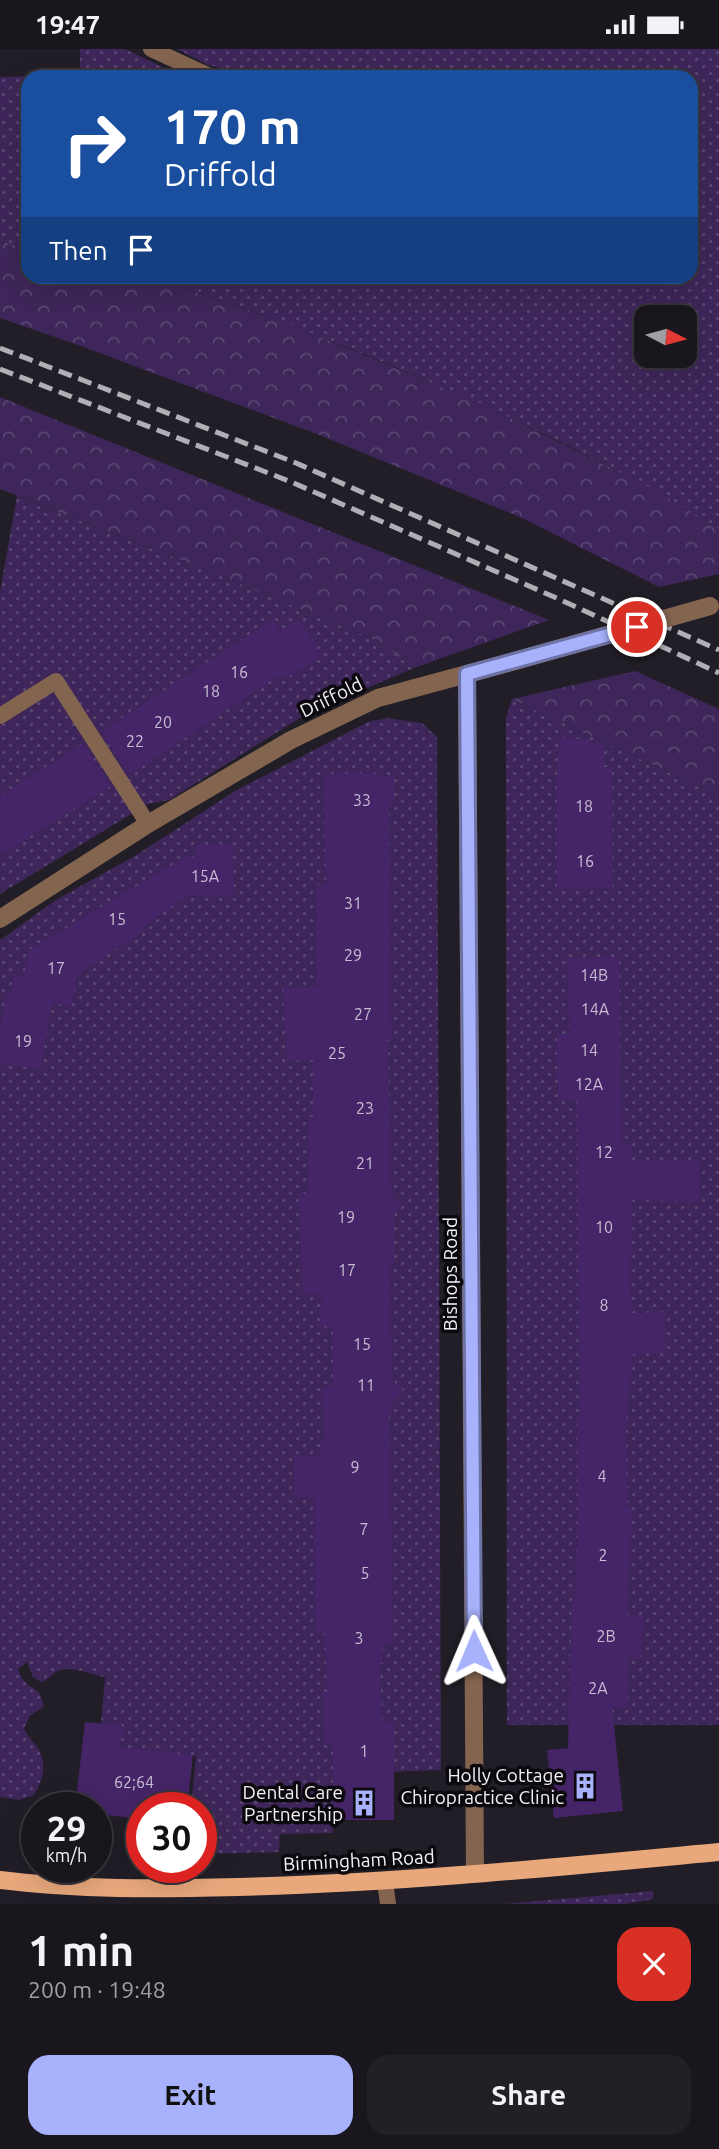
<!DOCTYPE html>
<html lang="en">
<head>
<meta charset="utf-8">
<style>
  body { margin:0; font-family:Ubuntu,sans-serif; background:#231f26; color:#f1f3f6; height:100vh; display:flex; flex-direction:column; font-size:26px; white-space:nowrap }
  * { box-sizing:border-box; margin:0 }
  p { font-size:23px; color:#9f9fa4 }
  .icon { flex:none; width:38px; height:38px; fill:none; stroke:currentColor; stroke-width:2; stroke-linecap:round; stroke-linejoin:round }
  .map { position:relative; height:1855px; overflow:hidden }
  .sheet { display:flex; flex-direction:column; background:#1a161d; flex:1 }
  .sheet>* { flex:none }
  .banner { position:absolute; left:21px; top:21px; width:677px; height:214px; border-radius:21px; box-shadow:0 7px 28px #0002,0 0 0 2px #38353b; background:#1a4fa0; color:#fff; overflow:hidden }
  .needle { width:46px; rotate:96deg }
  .controls { position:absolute; left:634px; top:256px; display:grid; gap:14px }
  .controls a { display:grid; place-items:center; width:63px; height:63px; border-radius:14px; background:#1a161d; box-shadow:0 7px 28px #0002,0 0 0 2px #38353b; font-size:35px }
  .speed { position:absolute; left:21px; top:1743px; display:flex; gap:14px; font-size:35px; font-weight:700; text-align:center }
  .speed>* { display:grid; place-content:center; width:91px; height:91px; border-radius:50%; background:#1a161d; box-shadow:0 7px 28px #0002,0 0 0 2px #38353b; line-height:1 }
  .speed small { font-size:18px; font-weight:400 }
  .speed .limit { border:10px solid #d22; background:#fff; color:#111 }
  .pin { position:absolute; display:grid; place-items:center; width:60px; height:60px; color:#fff; margin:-30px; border:4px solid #fff; border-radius:50%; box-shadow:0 2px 7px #0007 }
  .me { position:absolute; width:77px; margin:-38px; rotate:359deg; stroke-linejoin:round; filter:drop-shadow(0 0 5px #0008) }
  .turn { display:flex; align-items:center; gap:24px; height:147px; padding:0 28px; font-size:32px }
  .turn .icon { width:91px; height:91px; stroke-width:2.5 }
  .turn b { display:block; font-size:49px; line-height:60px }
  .then { display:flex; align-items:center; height:66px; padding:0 28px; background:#0003; gap:14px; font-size:26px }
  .round { display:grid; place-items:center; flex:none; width:74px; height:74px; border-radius:21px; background:#231f26 }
  .overview { display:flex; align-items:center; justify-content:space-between; height:119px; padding:0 28px }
  h1 { font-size:42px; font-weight:700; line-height:52px }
  .cta { display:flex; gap:14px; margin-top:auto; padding:14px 28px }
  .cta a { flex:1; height:80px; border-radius:21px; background:#a7b1fc; color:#111; font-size:28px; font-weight:700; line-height:80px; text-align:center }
  .cta a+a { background:#231f26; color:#f1f3f6 }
  .status { display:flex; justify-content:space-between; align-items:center; height:49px; padding:0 35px; background:#1a161d; direction:ltr }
  .status svg { height:19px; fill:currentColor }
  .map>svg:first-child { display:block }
</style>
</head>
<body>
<div class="status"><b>19:47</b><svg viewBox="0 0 49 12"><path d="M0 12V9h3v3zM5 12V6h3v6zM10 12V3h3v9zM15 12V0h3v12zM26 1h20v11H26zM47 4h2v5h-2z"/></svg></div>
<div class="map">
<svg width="719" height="1855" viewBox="0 0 719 1855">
  <defs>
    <pattern id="grass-dots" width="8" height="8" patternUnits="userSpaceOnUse" patternTransform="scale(1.75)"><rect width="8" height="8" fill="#3e265a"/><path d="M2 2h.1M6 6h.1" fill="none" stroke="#5a4672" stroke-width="1.8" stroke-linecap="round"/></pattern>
    <pattern id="forest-crowns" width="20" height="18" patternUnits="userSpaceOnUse" patternTransform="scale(1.75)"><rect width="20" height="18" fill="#3e265a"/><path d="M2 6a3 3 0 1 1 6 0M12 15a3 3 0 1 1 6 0" fill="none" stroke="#5a4672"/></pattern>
  </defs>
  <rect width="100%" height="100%" fill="#221e27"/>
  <!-- grass -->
  <path fill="url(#grass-dots)" fill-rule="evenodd" d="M80,0H125L183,28H28V200L0,192V28L80,26Z
    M177,0H719V480C582,397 436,332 287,275C243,258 197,244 152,228H691V28H259L208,16ZM646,268H684V306H646Z
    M17,447L224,528L377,592L414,619L308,664L169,751L148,755L0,845V543Z
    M512,650L719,747V1676H507L506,669Z
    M387,669L422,674L437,688L441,1721L334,1725L333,1784L280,1785L279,1803L201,1805V1759H191L196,1707L120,1698L122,1677L101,1675L105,1628C93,1626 71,1617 60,1621C52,1624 50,1630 41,1633L33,1628L27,1613L18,1620C20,1624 21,1629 24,1632C35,1644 39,1636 44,1657L30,1667L24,1679C27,1688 32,1691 37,1698C48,1714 43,1730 34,1746L19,1751L0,1748V891L56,851L138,805L235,742L368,673Z
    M653,1842V1850L625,1855H504Z"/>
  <!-- forest -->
  <path fill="url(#forest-crowns)" d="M0,192L28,200V228H152L286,274L474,351L657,442L719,480V525L659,538L522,469L317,385L78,296L0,269Z
    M0,348L549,571L414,619L377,592L224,528L0,440Z
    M635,622L719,660V747L512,650Z"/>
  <!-- building -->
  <path fill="#452467" d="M273,570L280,582L299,571L322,606L285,630L281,625L129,726L101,683Z
    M560,689L590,690V694L604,695V718H612L613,839L557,840V732Z
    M83,694L111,737L0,806V747Z
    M375,724L376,727H394V755H389L391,991H388L391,1143L401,1157L394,1166V1215H390V1261L392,1331L404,1342L392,1353L393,1363H389L393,1594H382L383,1614H380L382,1673H394V1771H334L333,1695H324L323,1643H327L325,1583L315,1584L314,1449L294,1448V1407L320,1406V1391H324L322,1338H333V1277L320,1278L322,1245H303L298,1145L308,1144L309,1068H313V1011L287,1012L283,939L317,938V836H326L324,725Z
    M233,795L234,846L187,847L142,878L145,881L78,925L71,958L52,954L40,1020L0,1014V983L6,946L10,947L14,925L24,927L28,902L185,808H195V796Z
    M619,908L622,1095H632V1112H700L699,1153L632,1151L630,1247H632V1264L665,1263V1304L633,1305L626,1376L627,1459H632L627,1566L643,1567L641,1609H628L627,1658H612L623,1762L554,1769L547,1701L568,1699L572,1549H575L578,1472L577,1371H579L577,1052H558L557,985H570L567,909Z
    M85,1673L123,1677L120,1698L193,1706L187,1759H142V1770L96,1765V1759H75Z"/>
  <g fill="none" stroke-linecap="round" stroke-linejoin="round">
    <!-- lane -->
    <path stroke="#83644f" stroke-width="16" d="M151,0L212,28
      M0,667L56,632L148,775
      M385,1832L388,1855"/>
    <!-- street -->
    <path stroke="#83644f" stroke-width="18" d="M467,625L475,1825
      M0,870L148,775L291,691L378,649L515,612"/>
    <!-- primary -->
    <path stroke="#e9a87c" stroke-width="18" d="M0,1831C79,1841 158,1840 238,1838C399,1834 559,1818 719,1803"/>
    <!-- rail -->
    <path stroke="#b1afb6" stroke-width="5" stroke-dasharray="14 7" stroke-linecap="butt" d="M0,299L296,414L719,601
      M0,320L289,432L561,551L719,624"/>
    <!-- street-bridge -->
    <path stroke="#83644f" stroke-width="18" d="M515,612L710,557"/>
  </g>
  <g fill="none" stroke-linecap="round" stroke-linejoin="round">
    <!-- route casing -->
    <g stroke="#6d73a4" stroke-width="18">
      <path id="route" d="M474,1602L467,625L637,578"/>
    </g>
    <!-- route -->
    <use href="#route" stroke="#a7b1fc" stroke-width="12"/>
  </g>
  <!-- icons -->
  <defs>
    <g id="building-bare" transform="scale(2.1)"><path d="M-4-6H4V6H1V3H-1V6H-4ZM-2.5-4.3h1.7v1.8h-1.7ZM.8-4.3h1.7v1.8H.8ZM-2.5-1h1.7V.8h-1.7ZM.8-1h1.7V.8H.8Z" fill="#a7b1fc" stroke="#0b090d" stroke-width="2.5" paint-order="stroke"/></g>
  </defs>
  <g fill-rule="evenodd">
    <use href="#building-bare" x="585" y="1737"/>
    <use href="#building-bare" x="364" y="1754"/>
  </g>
  <g text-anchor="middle" stroke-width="7" stroke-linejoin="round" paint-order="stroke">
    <!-- number labels -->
    <g font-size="16" fill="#c7bdd2">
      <text x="239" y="629">16</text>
      <text x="211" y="648">18</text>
      <text x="163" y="679">20</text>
      <text x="135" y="698">22</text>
      <text x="362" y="757">33</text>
      <text x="584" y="763">18</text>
      <text x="585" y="818">16</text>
      <text x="205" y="833">15A</text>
      <text x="353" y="860">31</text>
      <text x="117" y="876">15</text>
      <text x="353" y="912">29</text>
      <text x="56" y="925">17</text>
      <text x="594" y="932">14B</text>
      <text x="595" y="966">14A</text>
      <text x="363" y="971">27</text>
      <text x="23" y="998">19</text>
      <text x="589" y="1007">14</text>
      <text x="337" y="1010">25</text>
      <text x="589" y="1041">12A</text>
      <text x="365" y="1065">23</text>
      <text x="604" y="1109">12</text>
      <text x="365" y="1120">21</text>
      <text x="346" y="1174">19</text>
      <text x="604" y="1184">10</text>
      <text x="347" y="1227">17</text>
      <text x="604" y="1262">8</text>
      <text x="362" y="1301">15</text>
      <text x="366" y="1342">11</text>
      <text x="355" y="1424">9</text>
      <text x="602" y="1433">4</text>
      <text x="364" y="1486">7</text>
      <text x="603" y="1512">2</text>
      <text x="365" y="1530">5</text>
      <text x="606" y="1593">2B</text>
      <text x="359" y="1595">3</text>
      <text x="598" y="1645">2A</text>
      <text x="364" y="1708">1</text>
      <text x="134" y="1739">62;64</text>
    </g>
    <!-- street labels -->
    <g font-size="19" fill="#f2f0f6" stroke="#0b090d">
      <text transform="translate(331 648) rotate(-26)" y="7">Driffold</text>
      <text transform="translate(450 1225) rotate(-90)" y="7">Bishops Road</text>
      <text transform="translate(359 1811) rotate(-3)" y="7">Birmingham Road</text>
    </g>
    <!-- poi labels -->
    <g font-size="19" fill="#f2f0f6" stroke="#0b090d" text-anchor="end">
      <text x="564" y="1733">Holly Cottage<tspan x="564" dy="22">Chiropractice Clinic</tspan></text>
      <text x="343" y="1750">Dental Care<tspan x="343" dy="22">Partnership</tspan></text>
    </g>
  </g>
</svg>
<div class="controls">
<a><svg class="needle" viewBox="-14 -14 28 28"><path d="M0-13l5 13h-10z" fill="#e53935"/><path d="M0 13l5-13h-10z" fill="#9f9fa4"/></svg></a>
</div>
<div class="speed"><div>29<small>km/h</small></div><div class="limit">30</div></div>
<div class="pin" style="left:637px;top:578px;background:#d93025"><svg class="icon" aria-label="arrive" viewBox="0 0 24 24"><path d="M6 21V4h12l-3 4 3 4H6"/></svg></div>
<svg class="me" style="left:474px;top:1602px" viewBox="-20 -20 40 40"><path d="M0-17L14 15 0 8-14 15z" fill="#a7b1fc" stroke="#fff" stroke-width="4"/></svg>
<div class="banner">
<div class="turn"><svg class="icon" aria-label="right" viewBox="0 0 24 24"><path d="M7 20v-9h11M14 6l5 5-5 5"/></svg><div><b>170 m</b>Driffold</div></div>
<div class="then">Then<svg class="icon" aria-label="arrive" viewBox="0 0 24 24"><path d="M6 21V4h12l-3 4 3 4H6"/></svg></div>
</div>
</div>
<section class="sheet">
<div class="overview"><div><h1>1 min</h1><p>200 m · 19:48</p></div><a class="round" style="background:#d93025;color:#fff"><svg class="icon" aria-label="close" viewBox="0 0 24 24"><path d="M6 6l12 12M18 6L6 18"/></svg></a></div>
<div class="cta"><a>Exit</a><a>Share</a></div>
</section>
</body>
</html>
